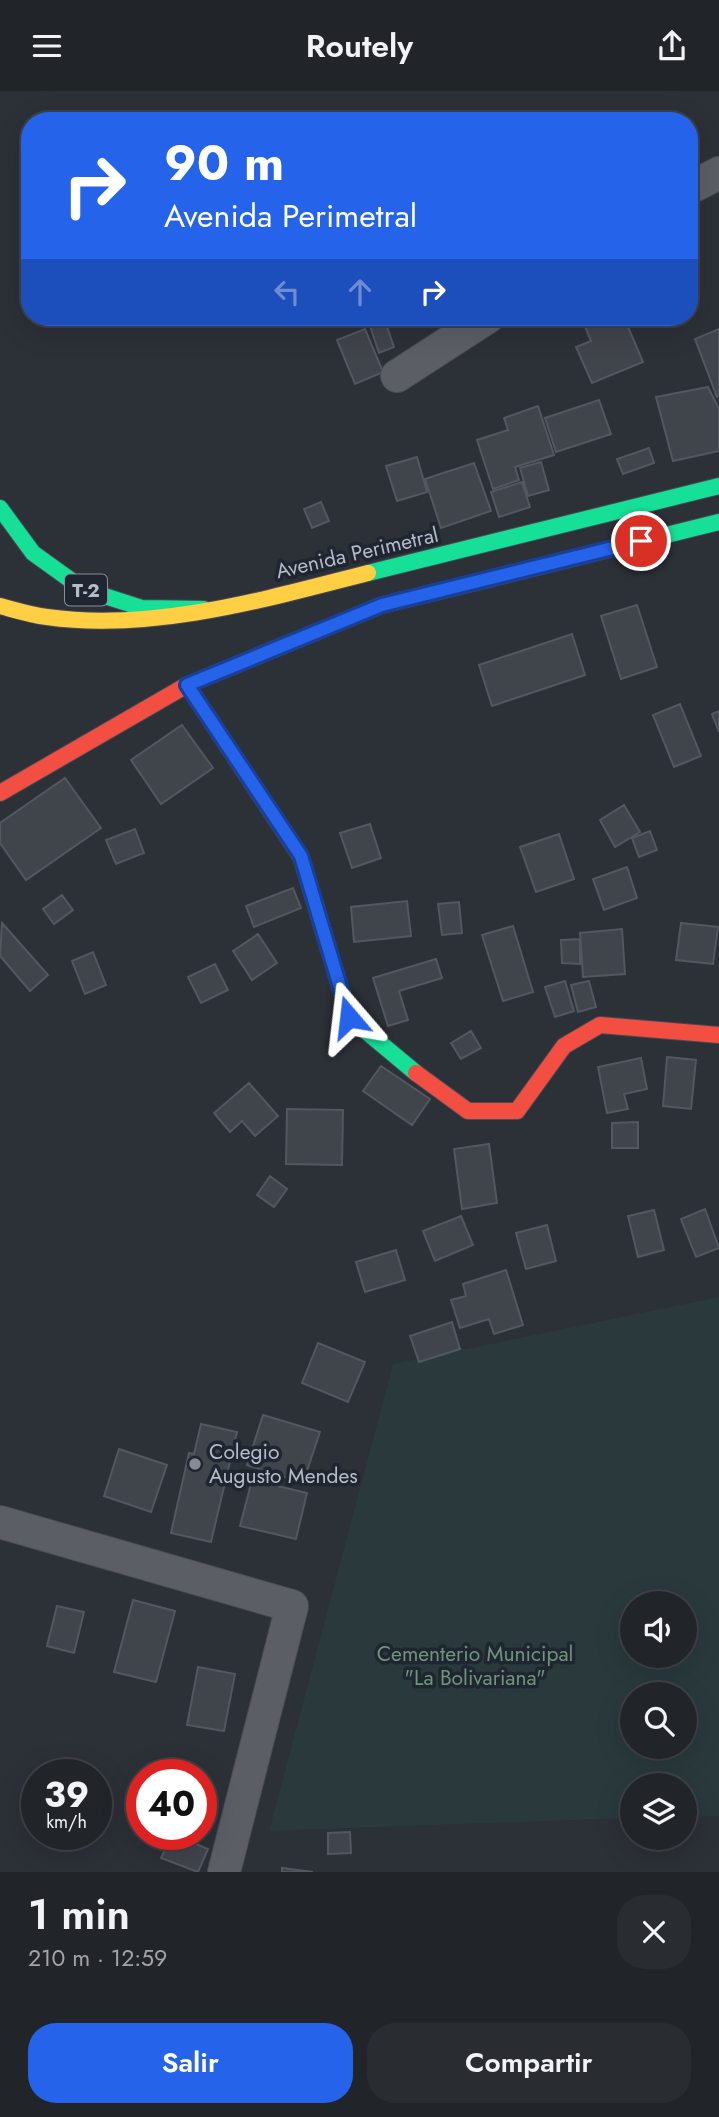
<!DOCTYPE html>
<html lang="es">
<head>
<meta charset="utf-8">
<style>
  body { margin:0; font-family:Jost,sans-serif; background:#292c31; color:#f1f3f6; height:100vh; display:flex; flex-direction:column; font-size:26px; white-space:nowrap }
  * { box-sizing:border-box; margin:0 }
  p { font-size:23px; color:#a2a4a8 }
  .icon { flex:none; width:38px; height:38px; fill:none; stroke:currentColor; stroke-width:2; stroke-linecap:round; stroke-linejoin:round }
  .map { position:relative; height:1781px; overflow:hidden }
  .details { display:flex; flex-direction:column; background:#212429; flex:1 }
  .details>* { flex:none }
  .guide { position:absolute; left:21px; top:21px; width:677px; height:214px; border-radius:28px; box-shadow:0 7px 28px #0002,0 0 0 2px #3e4146; background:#2563eb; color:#fff; overflow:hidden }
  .fabs { position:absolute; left:620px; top:1500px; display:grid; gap:14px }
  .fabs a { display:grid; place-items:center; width:77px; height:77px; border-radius:50%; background:#212429; box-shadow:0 7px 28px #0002,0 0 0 2px #3e4146; font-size:35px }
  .speed { position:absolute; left:21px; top:1668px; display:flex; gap:14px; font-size:35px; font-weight:700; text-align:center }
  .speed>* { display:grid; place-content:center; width:91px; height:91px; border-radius:50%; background:#212429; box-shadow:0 7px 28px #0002,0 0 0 2px #3e4146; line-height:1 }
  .speed small { font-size:18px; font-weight:400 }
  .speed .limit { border:10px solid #d22; background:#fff; color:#111 }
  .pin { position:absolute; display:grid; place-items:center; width:60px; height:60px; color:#fff; margin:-30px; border:4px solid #fff; border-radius:50%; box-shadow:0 2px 7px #0007 }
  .me { position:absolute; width:77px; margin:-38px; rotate:343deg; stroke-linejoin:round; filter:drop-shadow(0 0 5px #0008) }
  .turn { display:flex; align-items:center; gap:24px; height:147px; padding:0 28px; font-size:32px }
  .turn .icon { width:91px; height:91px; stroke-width:2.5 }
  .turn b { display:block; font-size:49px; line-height:60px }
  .lanes { display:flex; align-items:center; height:66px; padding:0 28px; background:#0003; justify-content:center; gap:35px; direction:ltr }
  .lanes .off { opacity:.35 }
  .round { display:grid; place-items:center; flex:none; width:74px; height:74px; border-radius:28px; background:#292c31 }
  .summary { display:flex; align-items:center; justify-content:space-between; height:119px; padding:0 28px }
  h1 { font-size:42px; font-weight:600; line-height:52px }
  .primary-button { display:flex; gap:14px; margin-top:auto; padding:14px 28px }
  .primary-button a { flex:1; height:80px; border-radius:28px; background:#2563eb; color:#fff; font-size:28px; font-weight:600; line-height:80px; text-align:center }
  .primary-button a+a { background:#292c31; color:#f1f3f6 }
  header { display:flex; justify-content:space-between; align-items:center; height:91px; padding:0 28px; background:#212429; font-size:32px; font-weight:600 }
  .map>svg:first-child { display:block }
</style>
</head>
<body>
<header><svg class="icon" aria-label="menu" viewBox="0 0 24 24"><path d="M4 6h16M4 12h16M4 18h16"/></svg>Routely<svg class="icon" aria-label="share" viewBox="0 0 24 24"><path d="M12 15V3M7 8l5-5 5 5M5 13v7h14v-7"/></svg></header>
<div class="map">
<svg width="719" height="1781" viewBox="0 0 719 1781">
  <rect width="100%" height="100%" fill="#2c3037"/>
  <!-- green -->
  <path fill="#29393c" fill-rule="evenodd" d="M719,1206V1725L684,1726V1694H632V1727L269,1740L393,1273ZM632,1512H684V1564H632ZM632,1603H684V1656H632Z"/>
  <!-- building -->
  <path fill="#40444b" stroke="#53575f" stroke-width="2" d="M436,226H460L441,235Z
    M581,226H624L643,271L592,292L576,256L591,250Z
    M385,230L394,256L379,262L370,235Z
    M365,238L383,281L355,293L337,249Z
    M719,238V305L717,306L695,248Z
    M708,296L719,318V360L673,370L656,306Z
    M599,309L611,343L556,361L545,327Z
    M538,315L554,364L515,376L519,389L493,398L477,349L508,339L504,327Z
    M649,357L654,372L623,383L617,368Z
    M417,366L427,401L397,410L386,375Z
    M541,371L549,399L528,405L520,377Z
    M474,372L491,420L441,437L425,388Z
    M522,391L530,416L499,426L491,401Z
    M321,411L329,430L312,437L304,418Z
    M637,514L657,576L621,588L601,525Z
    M572,543L585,584L492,615L479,574Z
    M680,613L701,665L674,676L653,624Z
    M719,620V641L712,623Z
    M182,634L213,677L161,713L131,669Z
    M65,687L101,737L26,789L0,752V732Z
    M624,714L640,741L615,756L600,729Z
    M370,733L381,767L352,777L340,742Z
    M135,738L144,762L116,773L106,749Z
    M650,740L657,759L639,766L632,747Z
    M559,743L574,788L536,801L520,756Z
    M627,776L637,807L604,819L593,788Z
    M293,797L301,817L254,836L246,815Z
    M62,804L73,819L54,833L43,818Z
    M407,810L411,845L354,851L351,816Z
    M459,811L462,842L442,844L438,813Z
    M2,832L48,884L30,900L0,865Z
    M681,832L718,836L713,873L676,869Z
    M513,835L533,901L503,910L482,844Z
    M622,838L625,883L583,886L580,842Z
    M258,843L277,872L252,889L233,860Z
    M580,848V873L562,872L561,849Z
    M93,861L106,894L85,903L72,870Z
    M436,868L442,887L399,900L408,929L388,935L373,887Z
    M215,873L228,899L201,912L188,886Z
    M565,890L574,920L555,926L545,896Z
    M589,890L596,916L578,921L571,894Z
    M471,940L481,957L461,968L451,952Z
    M667,966L696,969L691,1018L663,1015Z
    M641,967L647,998L624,1003L628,1018L607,1022L598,976Z
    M381,975L430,1008L412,1034L363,1000Z
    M249,992L278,1025L255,1045L242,1030L230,1041L214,1022Z
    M287,1018L343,1019L342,1074L286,1073Z
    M638,1031V1057H612V1032Z
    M489,1053L497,1112L462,1118L454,1058Z
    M270,1085L287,1098L274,1116L257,1104Z
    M705,1118L719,1157L696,1166L681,1128Z
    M654,1119L664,1159L638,1166L628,1125Z
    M461,1125L473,1154L435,1170L423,1140Z
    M547,1134L556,1170L526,1178L516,1142Z
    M396,1159L405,1189L365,1201L356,1171Z
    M506,1179L523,1234L494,1243L489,1228L460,1237L451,1209L466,1205L463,1193Z
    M452,1231L460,1258L419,1271L410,1245Z
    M318,1252L365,1271L348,1311L302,1292Z
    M263,1324L320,1341L303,1392L247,1374Z
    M201,1333L237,1341L211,1451L171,1442L189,1362L194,1363Z
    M119,1358L167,1374L151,1421L104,1405Z
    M252,1389L307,1402L296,1448L240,1435Z
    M133,1509L175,1520L156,1591L114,1581Z
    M57,1515L84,1521L74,1562L47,1555Z
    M198,1576L235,1583L224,1640L187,1634Z
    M140,1688L142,1689V1728H136Z
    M350,1741L351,1762L328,1763V1742Z
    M172,1743L208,1758L198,1781L161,1767Z
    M282,1777L313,1781H282Z"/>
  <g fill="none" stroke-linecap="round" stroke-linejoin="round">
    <!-- street casing -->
    <g stroke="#494c54" stroke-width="34">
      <path id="street" d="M690,97L719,82
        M397,285L488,226
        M0,1431L292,1515L224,1781"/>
    </g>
    <!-- fast casing -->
    <g stroke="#494c54" stroke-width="18">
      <path id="fast" d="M0,417L33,462L83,498L142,517L204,518
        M368,482L719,395
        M485,489L719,431
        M187,594L301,766L349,926L416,982"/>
    </g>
    <!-- slow casing -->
    <g stroke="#494c54" stroke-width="18">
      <path id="slow" d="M0,515C15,519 31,524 47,526C153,541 266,508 368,482"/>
    </g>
    <!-- jam casing -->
    <g stroke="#494c54" stroke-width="18">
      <path id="jam" d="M0,702L187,594L382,514L485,489
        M416,982L468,1020H517L564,955L600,934L719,944"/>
    </g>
    <!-- street -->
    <use href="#street" stroke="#5b5e65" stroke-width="32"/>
    <!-- fast -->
    <use href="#fast" stroke="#16e098" stroke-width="16"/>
    <!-- slow -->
    <use href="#slow" stroke="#ffcf43" stroke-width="16"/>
    <!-- jam -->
    <use href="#jam" stroke="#f24e42" stroke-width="16"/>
  </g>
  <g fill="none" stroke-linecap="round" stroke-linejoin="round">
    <!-- route casing -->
    <g stroke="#184099" stroke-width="18">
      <path id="route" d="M349,926L301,765L187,594L382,514L641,450"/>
    </g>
    <!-- route -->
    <use href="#route" stroke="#2563eb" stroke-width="12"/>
  </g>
  <!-- markers -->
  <circle fill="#868b95" stroke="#1f2631" stroke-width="2.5" cx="195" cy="1373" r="7"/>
  <g text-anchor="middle" stroke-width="7" stroke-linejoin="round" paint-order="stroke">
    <!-- shield labels -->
    <rect fill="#1f2631" stroke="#898f9a" stroke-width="2" x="65" y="483.5" width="42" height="31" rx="5"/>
    <g font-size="19" font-weight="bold" fill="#b6bcc7">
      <text x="86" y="506">T-2</text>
    </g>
    <!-- street labels -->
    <g font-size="21" fill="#b6bcc7" stroke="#1f2631">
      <text transform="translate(357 462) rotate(-13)" y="7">Avenida Perimetral</text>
    </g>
    <!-- poi labels -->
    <g font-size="21" fill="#b6bcc7" stroke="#1f2631" text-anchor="start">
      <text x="209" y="1368">Colegio<tspan x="209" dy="24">Augusto Mendes</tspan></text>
    </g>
    <!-- park labels -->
    <g font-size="21" fill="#70957a" stroke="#1f2631">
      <text x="475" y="1570">Cementerio Municipal<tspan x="475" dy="24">"La Bolivariana"</tspan></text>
    </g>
  </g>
</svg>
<div class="fabs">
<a><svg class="icon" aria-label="sound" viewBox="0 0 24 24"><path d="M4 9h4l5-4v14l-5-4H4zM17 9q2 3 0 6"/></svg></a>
<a><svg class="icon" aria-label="search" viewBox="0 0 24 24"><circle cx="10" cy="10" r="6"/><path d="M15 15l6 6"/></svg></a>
<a><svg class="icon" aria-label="layers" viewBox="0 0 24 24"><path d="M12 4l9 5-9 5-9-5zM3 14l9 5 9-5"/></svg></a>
</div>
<div class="speed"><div>39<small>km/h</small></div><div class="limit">40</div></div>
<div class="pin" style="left:641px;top:450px;background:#d93025"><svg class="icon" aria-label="arrive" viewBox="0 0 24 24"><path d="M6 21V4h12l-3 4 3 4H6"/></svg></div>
<svg class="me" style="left:349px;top:926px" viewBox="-20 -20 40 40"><path d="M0-17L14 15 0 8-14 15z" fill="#2563eb" stroke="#fff" stroke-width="4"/></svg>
<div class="guide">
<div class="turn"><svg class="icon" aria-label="right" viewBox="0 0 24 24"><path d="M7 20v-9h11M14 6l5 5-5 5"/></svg><div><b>90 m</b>Avenida Perimetral</div></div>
<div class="lanes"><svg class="icon off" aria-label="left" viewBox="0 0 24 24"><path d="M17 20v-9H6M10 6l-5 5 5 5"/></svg><svg class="icon off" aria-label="ahead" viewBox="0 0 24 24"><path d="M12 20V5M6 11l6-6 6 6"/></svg><svg class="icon" aria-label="right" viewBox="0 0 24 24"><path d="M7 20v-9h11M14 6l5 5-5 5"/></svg></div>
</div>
</div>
<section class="details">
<div class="summary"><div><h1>1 min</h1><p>210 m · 12:59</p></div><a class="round"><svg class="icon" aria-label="close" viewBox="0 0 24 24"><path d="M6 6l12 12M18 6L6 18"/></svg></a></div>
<div class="primary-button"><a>Salir</a><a>Compartir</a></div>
</section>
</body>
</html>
